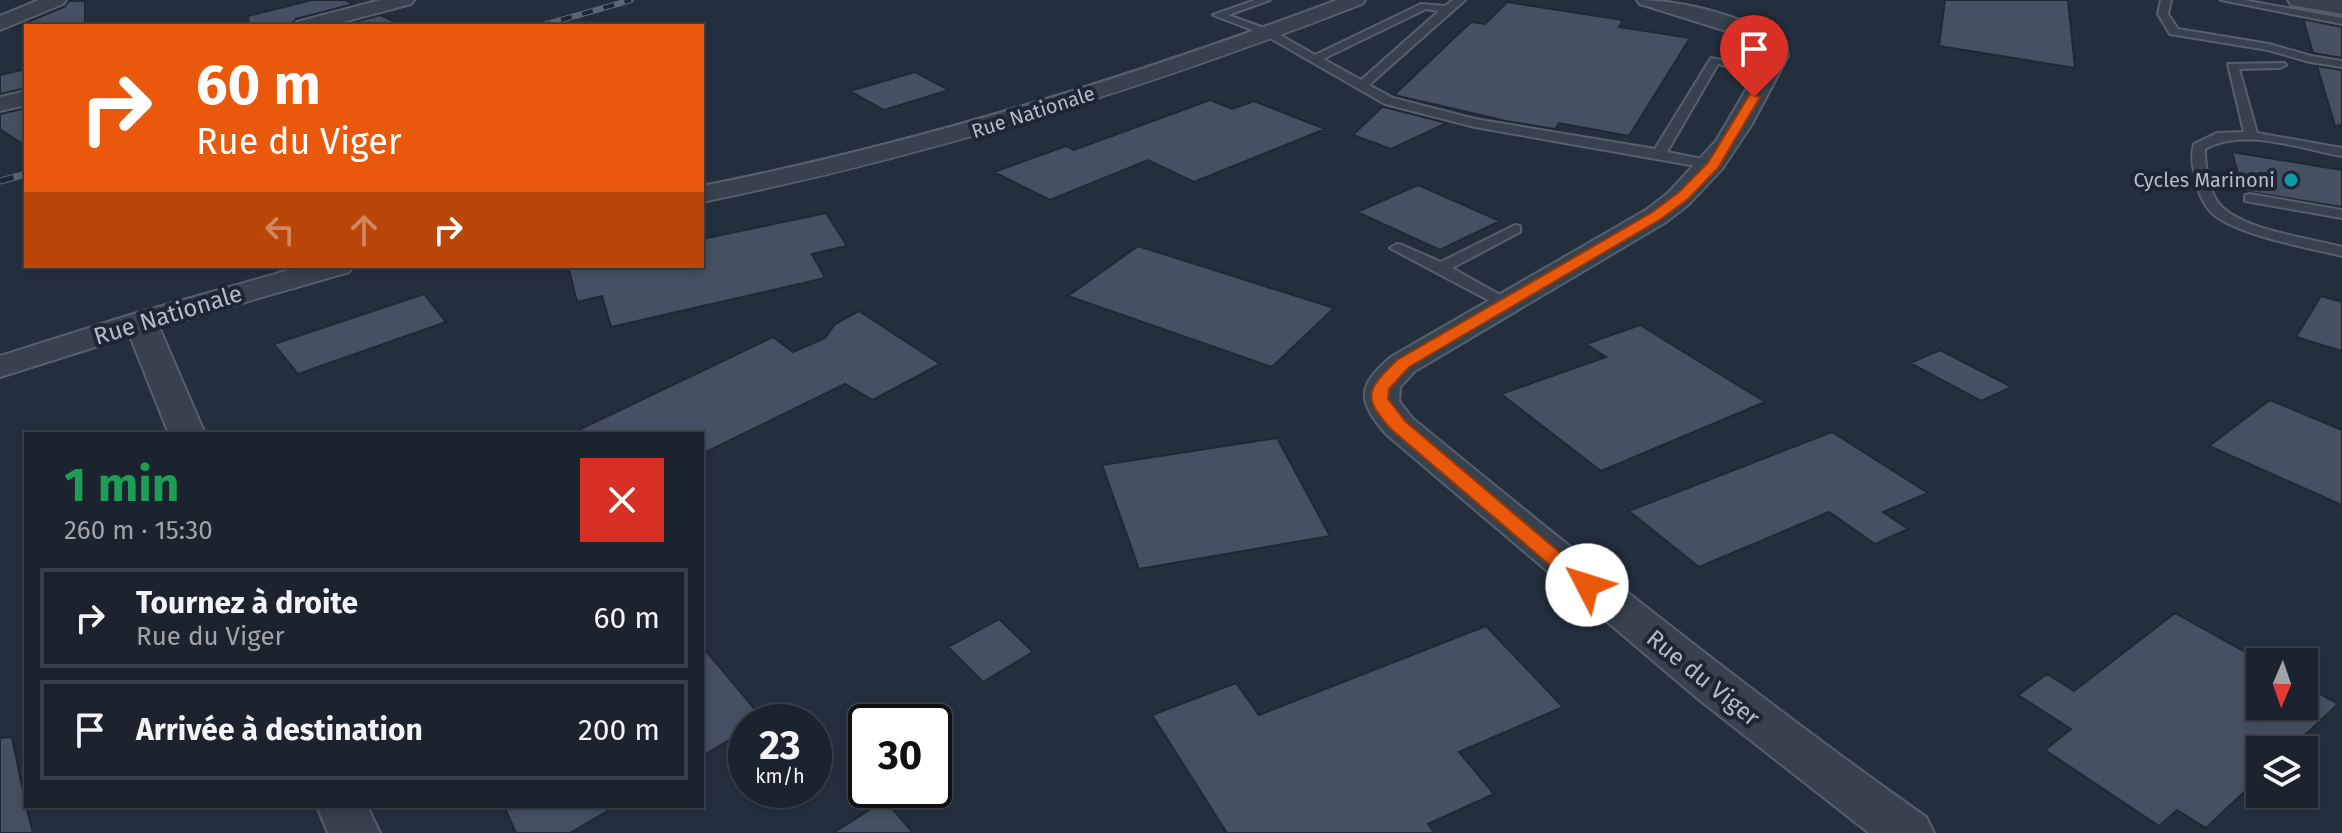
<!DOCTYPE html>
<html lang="fr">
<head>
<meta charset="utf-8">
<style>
  body { margin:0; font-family:"Fira Sans",sans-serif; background:#282f3a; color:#f1f3f6; height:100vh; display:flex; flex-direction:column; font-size:30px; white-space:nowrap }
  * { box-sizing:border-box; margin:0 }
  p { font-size:26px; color:#a0a4aa }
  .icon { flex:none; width:44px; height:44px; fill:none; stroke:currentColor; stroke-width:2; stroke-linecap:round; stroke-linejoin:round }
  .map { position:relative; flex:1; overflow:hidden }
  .drawer { position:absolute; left:24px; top:432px; width:680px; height:376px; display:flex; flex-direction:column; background:#1b232e; border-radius:0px; box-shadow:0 4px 12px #0003,0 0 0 2px #39404a }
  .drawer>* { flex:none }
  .guide { position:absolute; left:24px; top:24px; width:680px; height:244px; border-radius:0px; box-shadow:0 4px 12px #0003,0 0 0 2px #39404a; background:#ea580c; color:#fff; overflow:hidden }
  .needle { width:52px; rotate:182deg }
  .buttons { position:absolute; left:2246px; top:648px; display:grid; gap:16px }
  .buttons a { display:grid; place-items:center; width:72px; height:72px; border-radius:0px; background:#1b232e; box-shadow:0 4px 12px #0003,0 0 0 2px #39404a; font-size:40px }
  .speed { position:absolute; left:728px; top:704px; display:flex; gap:16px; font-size:40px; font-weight:700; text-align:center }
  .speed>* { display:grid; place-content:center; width:104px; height:104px; border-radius:50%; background:#1b232e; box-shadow:0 4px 12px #0003,0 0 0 2px #39404a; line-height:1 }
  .speed small { font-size:20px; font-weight:400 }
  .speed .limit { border:4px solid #111; border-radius:12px; background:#fff; color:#111 }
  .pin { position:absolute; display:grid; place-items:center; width:68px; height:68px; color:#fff; margin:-82px -34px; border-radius:50% 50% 50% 0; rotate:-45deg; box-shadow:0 0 8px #0007 }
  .pin .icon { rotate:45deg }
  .me { position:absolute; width:88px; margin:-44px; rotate:310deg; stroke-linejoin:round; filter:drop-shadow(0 0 6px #0008) }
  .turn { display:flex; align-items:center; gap:28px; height:168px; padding:0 40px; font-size:36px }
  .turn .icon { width:104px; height:104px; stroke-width:2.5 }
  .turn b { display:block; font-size:56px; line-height:68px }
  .lanes { display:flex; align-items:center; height:76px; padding:0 40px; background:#0003; justify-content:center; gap:40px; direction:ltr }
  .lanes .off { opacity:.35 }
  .round { display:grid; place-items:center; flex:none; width:84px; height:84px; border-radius:0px; background:#282f3a }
  .overview { display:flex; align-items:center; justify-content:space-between; height:136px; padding:0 40px }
  h1 { font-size:48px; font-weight:700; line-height:60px; color:#1e9e55 }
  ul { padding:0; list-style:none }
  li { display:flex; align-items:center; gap:24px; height:100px; margin:0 16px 12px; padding:0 24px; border:4px solid #39404a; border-radius:0px }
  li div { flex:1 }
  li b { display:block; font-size:30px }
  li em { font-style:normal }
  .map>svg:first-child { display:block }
</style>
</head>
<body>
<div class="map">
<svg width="2342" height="833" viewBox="0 0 2342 833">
  <rect width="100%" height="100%" fill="#242f3e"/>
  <!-- building -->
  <path fill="#455162" stroke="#1f2835" stroke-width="2" d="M312,0H345L354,4L296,19L290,26H249L248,16Z
    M1945,0H2068L2075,68L1939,46Z
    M69,1H85V26H18L64,7Z
    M1507,2L1623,20L1619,27L1690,38L1629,136L1559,123L1555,129L1506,121L1394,95L1471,22L1485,24Z
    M380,15L405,26H340Z
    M2303,19L2342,27V58L2313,53Z
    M2317,66L2342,70V125L2335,126Z
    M26,69V88L0,94V75Z
    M915,72L949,90L884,110L850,91Z
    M1210,100L1232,109L1254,101L1325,129L1194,182L1148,160L1050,200L994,172L1066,146L1074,150Z
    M1383,106L1384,107L1447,123L1391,149L1353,135Z
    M26,108V146L0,129V114Z
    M2232,152L2342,170V207L2243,191Z
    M1418,185L1500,221L1440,250L1357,212Z
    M826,213L847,246L812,254L825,278L611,327L602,296L577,302L568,266H702V239Z
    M1138,246L1334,308L1272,367L1068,296Z
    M424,294L446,322L298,374L274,344Z
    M2321,296L2342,302V351L2296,337Z
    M859,311L940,364L873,400L845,384L702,454V434H570L773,337L793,352L825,338L835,324Z
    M1640,325L1765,402L1601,471L1501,394L1606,357L1586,344Z
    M1940,350L2012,387L1981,401L1910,363Z
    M2270,400L2342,430V505L2209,446Z
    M1832,432L1928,493L1883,512L1908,529L1875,544L1829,512L1699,567L1629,511Z
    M1277,438L1330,536L1139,569L1102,465Z
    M2175,613L2263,662H2260V706H2304V685L2338,704L2289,750H2260V777L2206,828L2177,810L2159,826L2045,750L2071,729L2018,695L2047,674L2074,691Z
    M999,619L1033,652L983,682L948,647Z
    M1486,626L1563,707L1459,752L1494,794L1428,824L1435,833H1227L1152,715L1236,683L1259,715Z
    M702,646L764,720L746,722V730L702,756Z
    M12,737L26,806L33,833H0V738Z
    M885,800L913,833H833Z
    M504,806H616L570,833H516Z"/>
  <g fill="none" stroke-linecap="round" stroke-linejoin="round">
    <!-- service casing -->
    <g stroke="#565f6c" stroke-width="4">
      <path id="service" d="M1255,0H1270L1228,15L1273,31L1315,55L1421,4L1445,6L1453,0H1465L1369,85L1393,98L1475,119L1655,149L1711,58L1774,71L1768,74L1718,64L1667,152L1718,162V168L1713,169L1475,127L1385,104L1265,35L1213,15ZM1426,9L1439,11L1361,80L1323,59Z
        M2161,0H2171L2168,14L2178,29L2269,44L2311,56L2342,61V67L2310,62L2268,50L2170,34L2158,14Z
        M2221,0H2243L2342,18V24Z
        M2284,63L2286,65L2280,68L2239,69L2257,133L2342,148V156C2301,149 2244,127 2205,149C2205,166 2209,196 2223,208C2249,231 2309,238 2342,247V256C2309,248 2237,235 2213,214C2202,204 2197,188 2195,175C2192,164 2191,154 2194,144L2217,133L2244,132L2228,64Z
        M2250,194L2342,210V218L2245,201V195Z
        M1515,225L1520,226V232L1452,268L1511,301L1513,304L1511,307L1505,309L1390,248L1397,244L1402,245L1441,262Z"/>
    </g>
    <!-- minor casing -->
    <g stroke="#565f6c" stroke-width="4">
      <path id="minor" d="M39,0H66L63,4L0,30V16Z
        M380,0H414L411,4L328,26H293L297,22Z
        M1337,0H1365L1362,4C1146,88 929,156 702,202V186C920,143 1129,78 1337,0Z
        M1637,0C1684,0 1746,17 1786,42L1788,56L1752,124L1722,169L1688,205L1666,222L1415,371L1400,387L1399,401L1412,418C1580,556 1749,692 1926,817L1934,833H1869L1697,698L1386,434C1357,400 1357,386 1391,357L1646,210L1668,193L1716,141L1766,56L1767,49L1749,38L1640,4Z
        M26,91V105L0,111V97Z
        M304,266H353L349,272L159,327L205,434H169L130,336L0,377V356L130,315Z
        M317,806H367L380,833H328Z"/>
    </g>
    <!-- tertiary casing -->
    <g stroke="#565f6c" stroke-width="4">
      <path id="tertiary" d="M2288,0H2342V14L2291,5Z"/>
    </g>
    <!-- service -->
    <use href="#service" fill="#38414e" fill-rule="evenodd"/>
    <!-- minor -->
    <use href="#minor" fill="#38414e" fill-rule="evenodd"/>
    <!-- tertiary -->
    <use href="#tertiary" fill="#38414e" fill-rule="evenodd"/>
    <!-- rail-far1 casing -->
    <g stroke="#5a6575" stroke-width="6">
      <path id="rail-far1" d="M540,26L631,0"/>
    </g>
    <!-- rail casing -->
    <g stroke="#5a6575" stroke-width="7">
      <path id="rail" d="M0,181L26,174"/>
    </g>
    <!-- rail-far1 -->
    <use href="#rail-far1" stroke="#1d2633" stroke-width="4" stroke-dasharray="11" stroke-linecap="butt"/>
    <!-- rail -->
    <use href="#rail" stroke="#1d2633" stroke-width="5" stroke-dasharray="14" stroke-linecap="butt"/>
  </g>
  <!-- route -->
  <path fill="#ea580c" stroke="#983908" stroke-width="2" d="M1750,94L1760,97L1718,168L1688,199L1661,219L1409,367L1389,389L1388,399L1406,422L1598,585L1594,590H1579L1392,430C1361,397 1367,390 1397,360L1651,213L1678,193L1708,163Z"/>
  <!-- markers -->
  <circle fill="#0f9aa8" stroke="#1d2633" stroke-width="3" cx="2291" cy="180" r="8"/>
  <g text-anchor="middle" stroke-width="8" stroke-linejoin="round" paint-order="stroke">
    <!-- far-street labels -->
    <g font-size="20" fill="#b4bcc9" stroke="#1d2633">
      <text transform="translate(1033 112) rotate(-18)" y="7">Rue Nationale</text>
    </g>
    <!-- far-poi labels -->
    <g font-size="20" fill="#b4bcc9" stroke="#1d2633" text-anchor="end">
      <text x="2275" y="187">Cycles Marinoni</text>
    </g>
    <!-- street labels -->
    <g font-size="24" fill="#b4bcc9" stroke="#1d2633">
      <text transform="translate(168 315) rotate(-17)" y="8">Rue Nationale</text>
      <text transform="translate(1703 678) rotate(39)" y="8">Rue du Viger</text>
    </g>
  </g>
</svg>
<div class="buttons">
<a><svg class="needle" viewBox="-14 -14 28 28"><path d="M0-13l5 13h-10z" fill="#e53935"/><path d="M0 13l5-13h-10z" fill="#a0a4aa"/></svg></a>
<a><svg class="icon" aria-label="layers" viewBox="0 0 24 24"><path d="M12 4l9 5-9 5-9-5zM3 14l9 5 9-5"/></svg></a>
</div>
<div class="speed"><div>23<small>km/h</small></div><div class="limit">30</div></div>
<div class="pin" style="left:1754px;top:97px;background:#d93025"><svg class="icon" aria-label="arrive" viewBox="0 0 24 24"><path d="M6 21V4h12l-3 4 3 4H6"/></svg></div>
<svg class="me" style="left:1587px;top:585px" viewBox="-20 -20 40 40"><circle r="19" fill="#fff"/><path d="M0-13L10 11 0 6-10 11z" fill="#ea580c"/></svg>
<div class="guide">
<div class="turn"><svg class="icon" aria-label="right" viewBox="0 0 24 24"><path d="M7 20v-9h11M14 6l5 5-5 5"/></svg><div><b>60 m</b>Rue du Viger</div></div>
<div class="lanes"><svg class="icon off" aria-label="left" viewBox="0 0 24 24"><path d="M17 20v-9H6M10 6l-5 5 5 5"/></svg><svg class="icon off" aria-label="ahead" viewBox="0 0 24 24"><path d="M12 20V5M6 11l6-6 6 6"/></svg><svg class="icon" aria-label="right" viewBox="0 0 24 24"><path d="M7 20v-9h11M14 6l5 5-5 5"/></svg></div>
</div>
<section class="drawer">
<div class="overview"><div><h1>1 min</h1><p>260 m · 15:30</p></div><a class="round" style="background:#d93025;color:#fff"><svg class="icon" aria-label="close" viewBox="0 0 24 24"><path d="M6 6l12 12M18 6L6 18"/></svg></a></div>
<ul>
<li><svg class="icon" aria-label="right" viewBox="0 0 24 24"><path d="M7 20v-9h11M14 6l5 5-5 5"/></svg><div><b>Tournez à droite</b><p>Rue du Viger</p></div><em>60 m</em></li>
<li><svg class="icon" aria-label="arrive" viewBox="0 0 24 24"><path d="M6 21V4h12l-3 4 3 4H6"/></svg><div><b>Arrivée à destination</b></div><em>200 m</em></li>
</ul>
</section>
</div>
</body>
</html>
